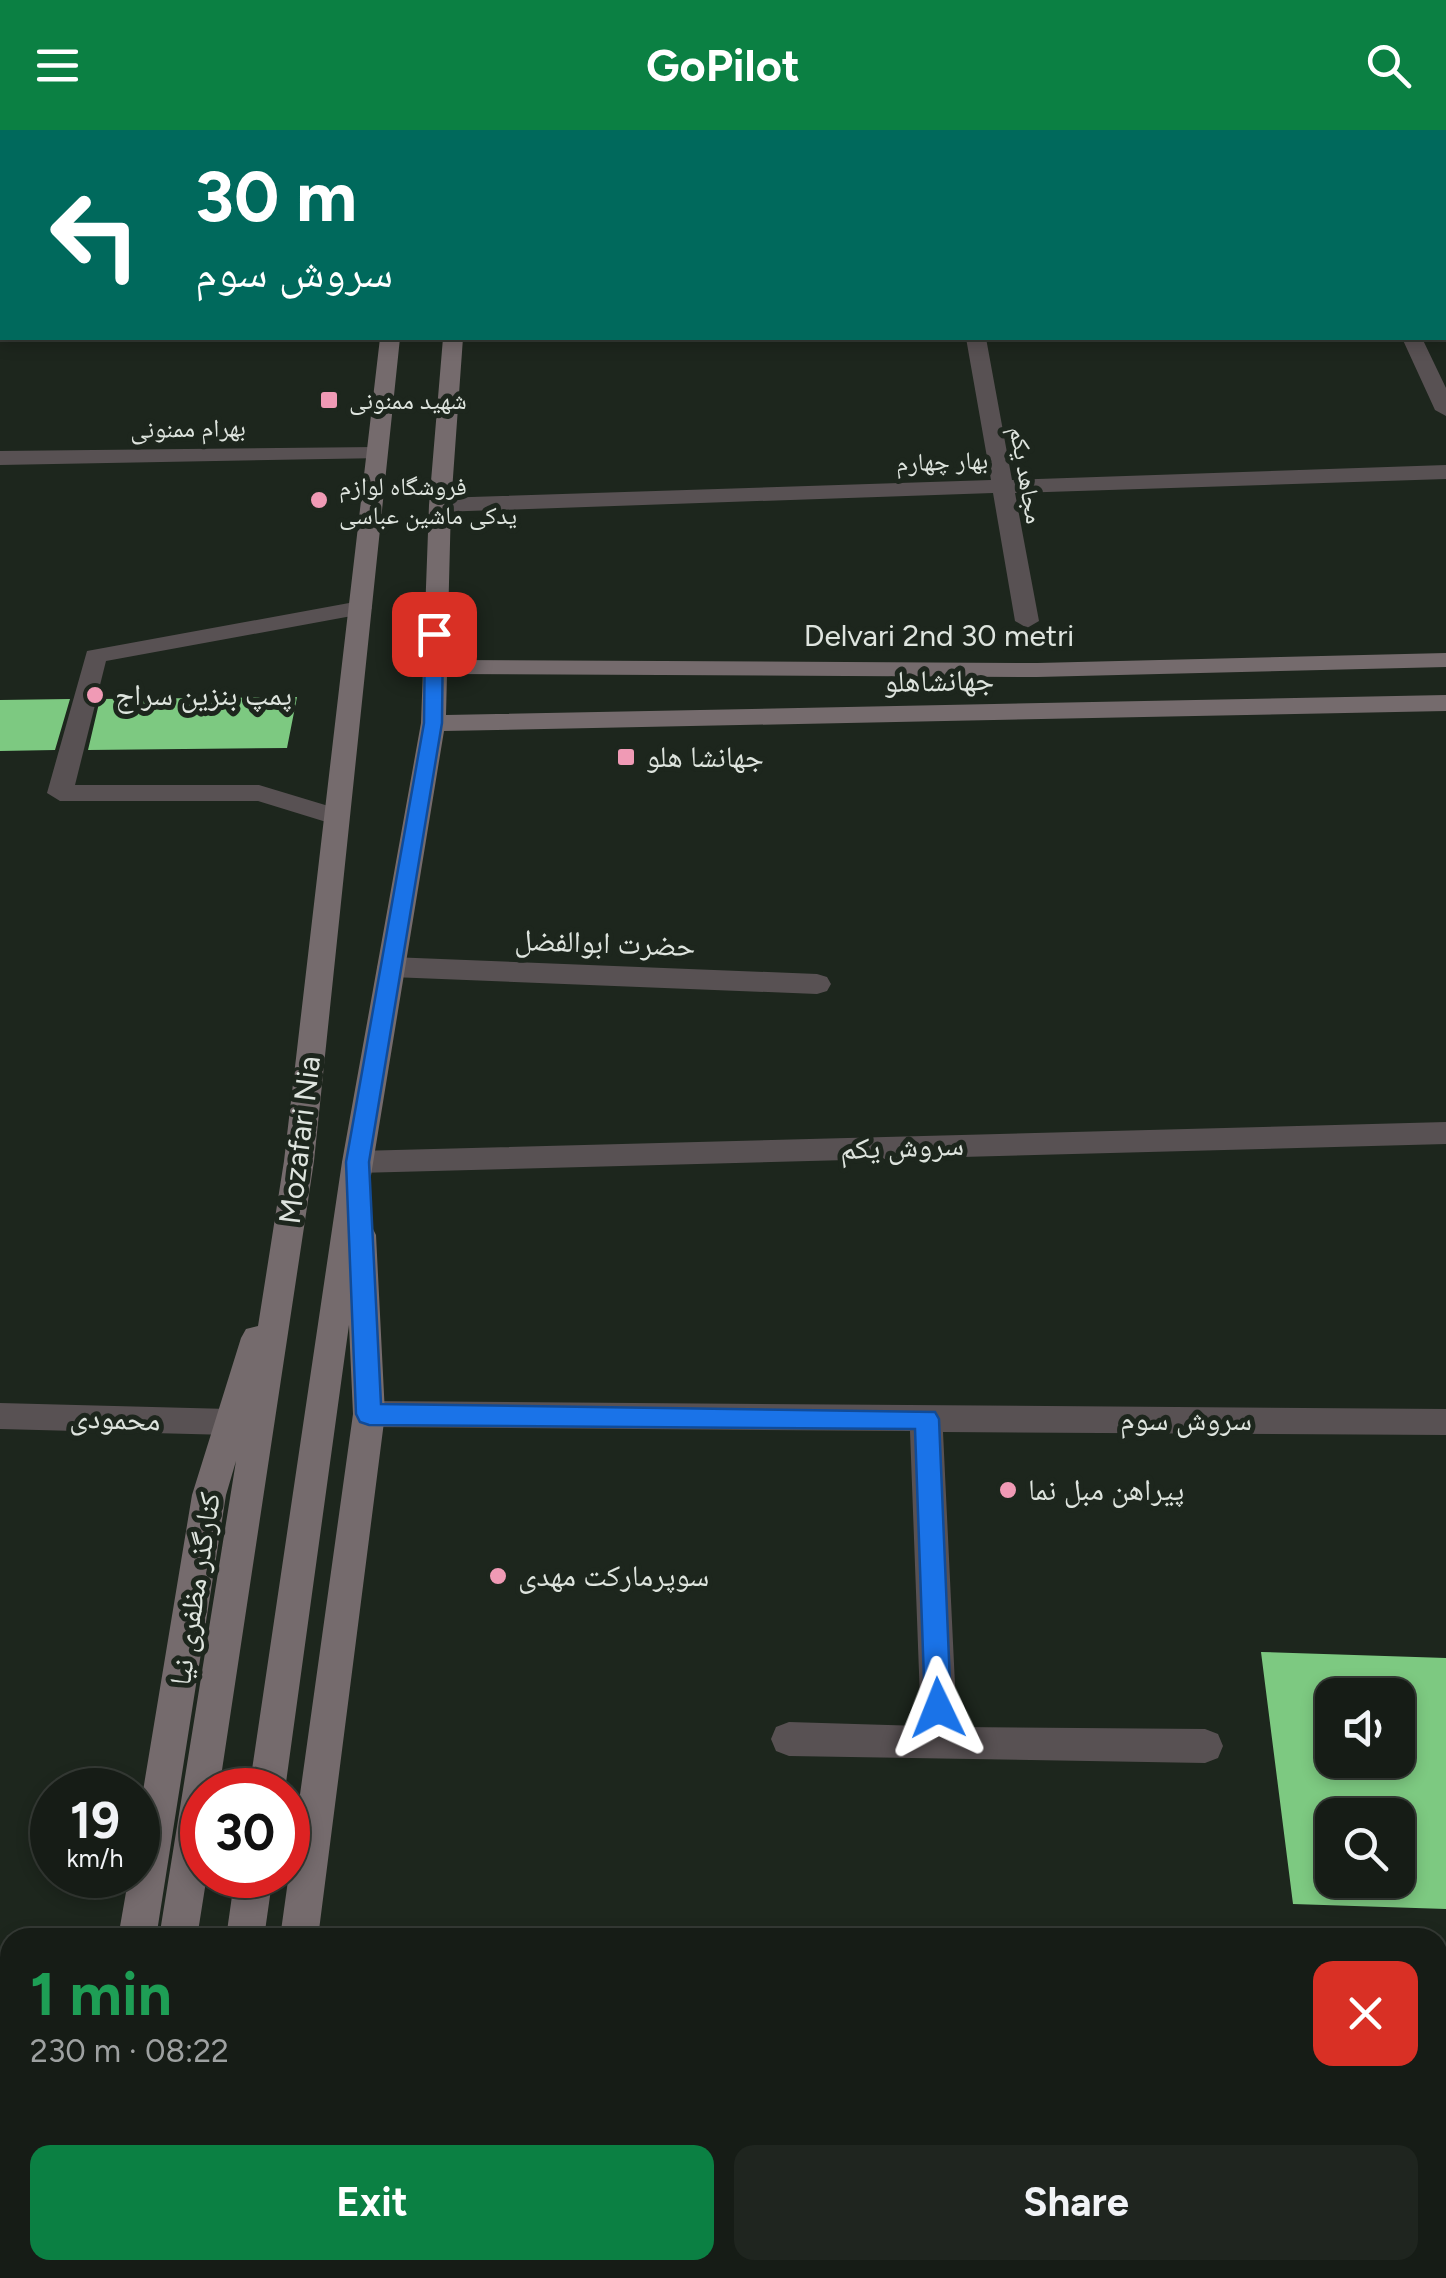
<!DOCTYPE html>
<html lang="en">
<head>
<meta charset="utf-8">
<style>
  body { margin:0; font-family:Figtree,"Noto Naskh Arabic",sans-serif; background:#1f251f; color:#f1f3f6; height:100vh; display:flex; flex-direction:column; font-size:38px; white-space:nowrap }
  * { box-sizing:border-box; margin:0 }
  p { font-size:32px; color:#9ea1a1 }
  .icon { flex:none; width:55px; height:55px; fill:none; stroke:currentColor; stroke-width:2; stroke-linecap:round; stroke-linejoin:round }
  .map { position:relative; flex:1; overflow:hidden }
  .details { position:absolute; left:0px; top:1798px; width:1448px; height:352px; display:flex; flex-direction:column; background:#161c16; border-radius:30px 30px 0 0; box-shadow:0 5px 15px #0003,0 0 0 2px #353a35 }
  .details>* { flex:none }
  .top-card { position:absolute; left:0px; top:0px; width:1448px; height:210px; box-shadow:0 5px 15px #0003,0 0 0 2px #353a35; background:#00695c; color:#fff; overflow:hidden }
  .controls { position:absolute; left:1315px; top:1548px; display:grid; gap:20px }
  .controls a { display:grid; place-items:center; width:100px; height:100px; border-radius:20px; background:#161c16; box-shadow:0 5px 15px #0003,0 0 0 2px #353a35; font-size:50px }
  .speed { position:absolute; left:30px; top:1638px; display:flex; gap:20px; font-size:50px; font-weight:700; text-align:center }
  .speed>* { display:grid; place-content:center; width:130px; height:130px; border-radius:50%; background:#161c16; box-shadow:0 5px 15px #0003,0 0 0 2px #353a35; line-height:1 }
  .speed small { font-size:25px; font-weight:400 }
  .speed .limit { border:15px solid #d22; background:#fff; color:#111 }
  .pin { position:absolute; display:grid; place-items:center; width:85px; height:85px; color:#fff; margin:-42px; border-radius:20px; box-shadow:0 5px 15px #0006 }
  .me { position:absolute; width:110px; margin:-55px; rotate:358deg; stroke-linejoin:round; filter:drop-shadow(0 0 8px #0008) }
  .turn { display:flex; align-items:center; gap:35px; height:210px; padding:0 30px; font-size:45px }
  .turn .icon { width:130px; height:130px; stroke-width:2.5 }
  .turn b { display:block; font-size:70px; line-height:85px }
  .round { display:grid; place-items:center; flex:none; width:105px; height:105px; border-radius:20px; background:#1f251f }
  .head { display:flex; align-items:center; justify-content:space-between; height:170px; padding:0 30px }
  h1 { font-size:60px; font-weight:700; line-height:75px; color:#1e9e55 }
  .action { display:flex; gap:20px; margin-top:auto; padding:20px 30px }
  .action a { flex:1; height:115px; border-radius:20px; background:#0b8043; color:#fff; font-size:40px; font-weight:700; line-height:115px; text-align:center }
  .action a+a { background:#1f251f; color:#f1f3f6 }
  header { display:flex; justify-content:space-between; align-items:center; height:130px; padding:0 30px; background:#0b8043; color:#fff; font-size:45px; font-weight:700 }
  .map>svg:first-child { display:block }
</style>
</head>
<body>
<header><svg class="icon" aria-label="menu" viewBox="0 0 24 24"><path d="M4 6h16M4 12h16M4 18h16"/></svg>GoPilot<svg class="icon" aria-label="search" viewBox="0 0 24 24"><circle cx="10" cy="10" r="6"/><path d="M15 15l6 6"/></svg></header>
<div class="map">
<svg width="1446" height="2148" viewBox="0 0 1446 2148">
  <rect width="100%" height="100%" fill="#1d261d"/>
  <!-- building -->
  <path fill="#7dc981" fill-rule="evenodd" d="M297,567L287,618L88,620L100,569Z
    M70,569L55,620L0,621V570Z
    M1261,1522L1446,1528V1779L1293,1774ZM1332,1565H1398V1630H1332ZM1332,1685H1398V1750H1332Z"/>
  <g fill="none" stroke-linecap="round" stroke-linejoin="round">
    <!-- service -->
    <path fill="#585153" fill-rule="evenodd" d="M360,471L368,473L372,478L368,483L106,531L75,655H259L345,681L349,687L345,693L336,695L258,671H60L47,663L87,521Z"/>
    <!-- minor -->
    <path fill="#585153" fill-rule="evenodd" d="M920,0H938V2H920Z
      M1308,0H1326L1327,2H1309Z
      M1446,132V145H1445V132Z
      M0,149H2V161H0Z
      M966,208H986L1012,350L1446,335V349L1015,363L1039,491L1027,498L1015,491L993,363L440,382L429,375L440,368L991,350Z
      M1402,208H1422L1446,258V286L1435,280Z
      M376,317L387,323L384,328L0,335V321Z
      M391,827L817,844L827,847L831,854L827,861L817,864L391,847L381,844L377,837L381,830Z
      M1446,992V1014L357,1043L347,1040L342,1032L347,1024L357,1021Z
      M369,1271L1446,1279V1305L943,1302L957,1597L1205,1599L1218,1604L1223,1616L1218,1628L1205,1633L789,1626L776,1621L771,1609L776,1597L789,1592L921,1596L910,1301L369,1297L358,1293L353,1284L358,1275Z
      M0,1273L229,1279L240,1283L245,1292L240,1301L229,1305L0,1299Z
      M10,1900V1940L0,1941V1901Z"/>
    <!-- secondary -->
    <path fill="#756b6d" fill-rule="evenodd" d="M406,0H424V2H406Z
      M380,208H400L314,1031L219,1660H202V1745H207L197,1808H159L236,1331L226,1365L156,1808H118L129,1745H138V1691L192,1365L241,1208L246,1199L258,1196L284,1031Z
      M443,208H463L451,375L447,530L1037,533L1446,523V537L1037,547L447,544L446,585L1446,565V581L444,601L363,1094L372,1097L376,1105L385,1284L318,1808H280L353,1284L349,1195L285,1660H249L342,1032L421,593L429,375Z
      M235,1745H273L264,1808H226Z
      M51,2140H93L91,2148H49Z
      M103,2140H145L144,2148H102Z
      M176,2140H218L217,2148H175Z
      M233,2140H275L274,2148H232Z"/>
  </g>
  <!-- route -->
  <path fill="#1a73e8" stroke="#114b97" stroke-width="2.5" d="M434,499L443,504L442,593L369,1032L381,1274L935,1282L939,1289L951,1578L948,1586L938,1590L928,1586L925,1578L915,1299L369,1295L360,1292L356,1284L346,1032L424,593L425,504Z"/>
  <!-- markers -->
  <g fill="#f09ab5" stroke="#1d261d" stroke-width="4">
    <rect x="319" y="260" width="20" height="20" rx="5"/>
    <circle cx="319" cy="370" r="10"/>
    <circle cx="95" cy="565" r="10"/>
    <rect x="616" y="617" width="20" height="20" rx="5"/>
    <circle cx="1008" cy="1360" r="10"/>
    <circle cx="498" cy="1446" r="10"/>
  </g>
  <g text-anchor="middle" stroke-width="10" stroke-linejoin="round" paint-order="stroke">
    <!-- far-poi labels -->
    <g font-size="25" fill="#dee4de" stroke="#1d261d" text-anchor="start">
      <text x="349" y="279">شهید ممنونی</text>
      <text x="339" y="365">فروشگاه لوازم<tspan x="339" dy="29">یدکی ماشین عباسی</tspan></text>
    </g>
    <!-- far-street labels -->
    <g font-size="25" fill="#dee4de" stroke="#1d261d">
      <text transform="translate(188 298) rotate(-1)" y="9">بهرام ممنونی</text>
      <text transform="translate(942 331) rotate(-2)" y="9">بهار چهارم</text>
      <text transform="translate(1027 345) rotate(80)" y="9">مجاهد یکم</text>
    </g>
    <!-- street labels -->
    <g font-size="30" fill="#dee4de" stroke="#1d261d">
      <text x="939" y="516">Delvari 2nd 30 metri</text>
      <text transform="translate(939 551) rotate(-1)" y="10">جهانشاهلو</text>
      <text transform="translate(605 813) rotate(2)" y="10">حضرت ابوالفضل</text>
      <text transform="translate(300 1010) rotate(-83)" y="10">Mozafari Nia</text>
      <text transform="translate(902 1017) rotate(-2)" y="10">سروش یکم</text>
      <text transform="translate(115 1289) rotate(2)" y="10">محمودی</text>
      <text x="1186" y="1300">سروش سوم</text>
      <text transform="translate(195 1459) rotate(-81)" y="10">کنارگذر مظفری نیا</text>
    </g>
    <!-- poi labels -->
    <g font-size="30" fill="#dee4de" stroke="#1d261d" text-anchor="start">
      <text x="115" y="575">پمپ بنزین سراج</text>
      <text x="646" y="637">جهانشا هلو</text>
      <text x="1028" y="1370">پیراهن مبل نما</text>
      <text x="518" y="1456">سوپرمارکت مهدی</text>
    </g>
  </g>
</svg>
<div class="controls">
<a><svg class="icon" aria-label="sound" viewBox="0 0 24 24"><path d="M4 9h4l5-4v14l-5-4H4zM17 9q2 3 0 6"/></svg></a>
<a><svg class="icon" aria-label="search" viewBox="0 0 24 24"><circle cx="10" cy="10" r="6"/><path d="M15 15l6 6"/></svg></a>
</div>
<div class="speed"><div>19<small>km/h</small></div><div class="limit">30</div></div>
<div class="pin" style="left:434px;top:504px;background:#d93025"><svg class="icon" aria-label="arrive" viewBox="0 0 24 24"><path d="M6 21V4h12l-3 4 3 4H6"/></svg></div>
<svg class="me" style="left:938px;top:1578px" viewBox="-20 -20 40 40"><path d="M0-17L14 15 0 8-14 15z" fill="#1a73e8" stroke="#fff" stroke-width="4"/></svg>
<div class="top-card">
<div class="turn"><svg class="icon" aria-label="left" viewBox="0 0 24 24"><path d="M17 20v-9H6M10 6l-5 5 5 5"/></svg><div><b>30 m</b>سروش سوم</div></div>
</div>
<section class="details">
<div class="head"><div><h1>1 min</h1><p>230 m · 08:22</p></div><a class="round" style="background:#d93025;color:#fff"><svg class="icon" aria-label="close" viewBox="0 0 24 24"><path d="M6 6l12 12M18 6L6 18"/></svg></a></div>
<div class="action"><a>Exit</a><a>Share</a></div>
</section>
</div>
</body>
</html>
